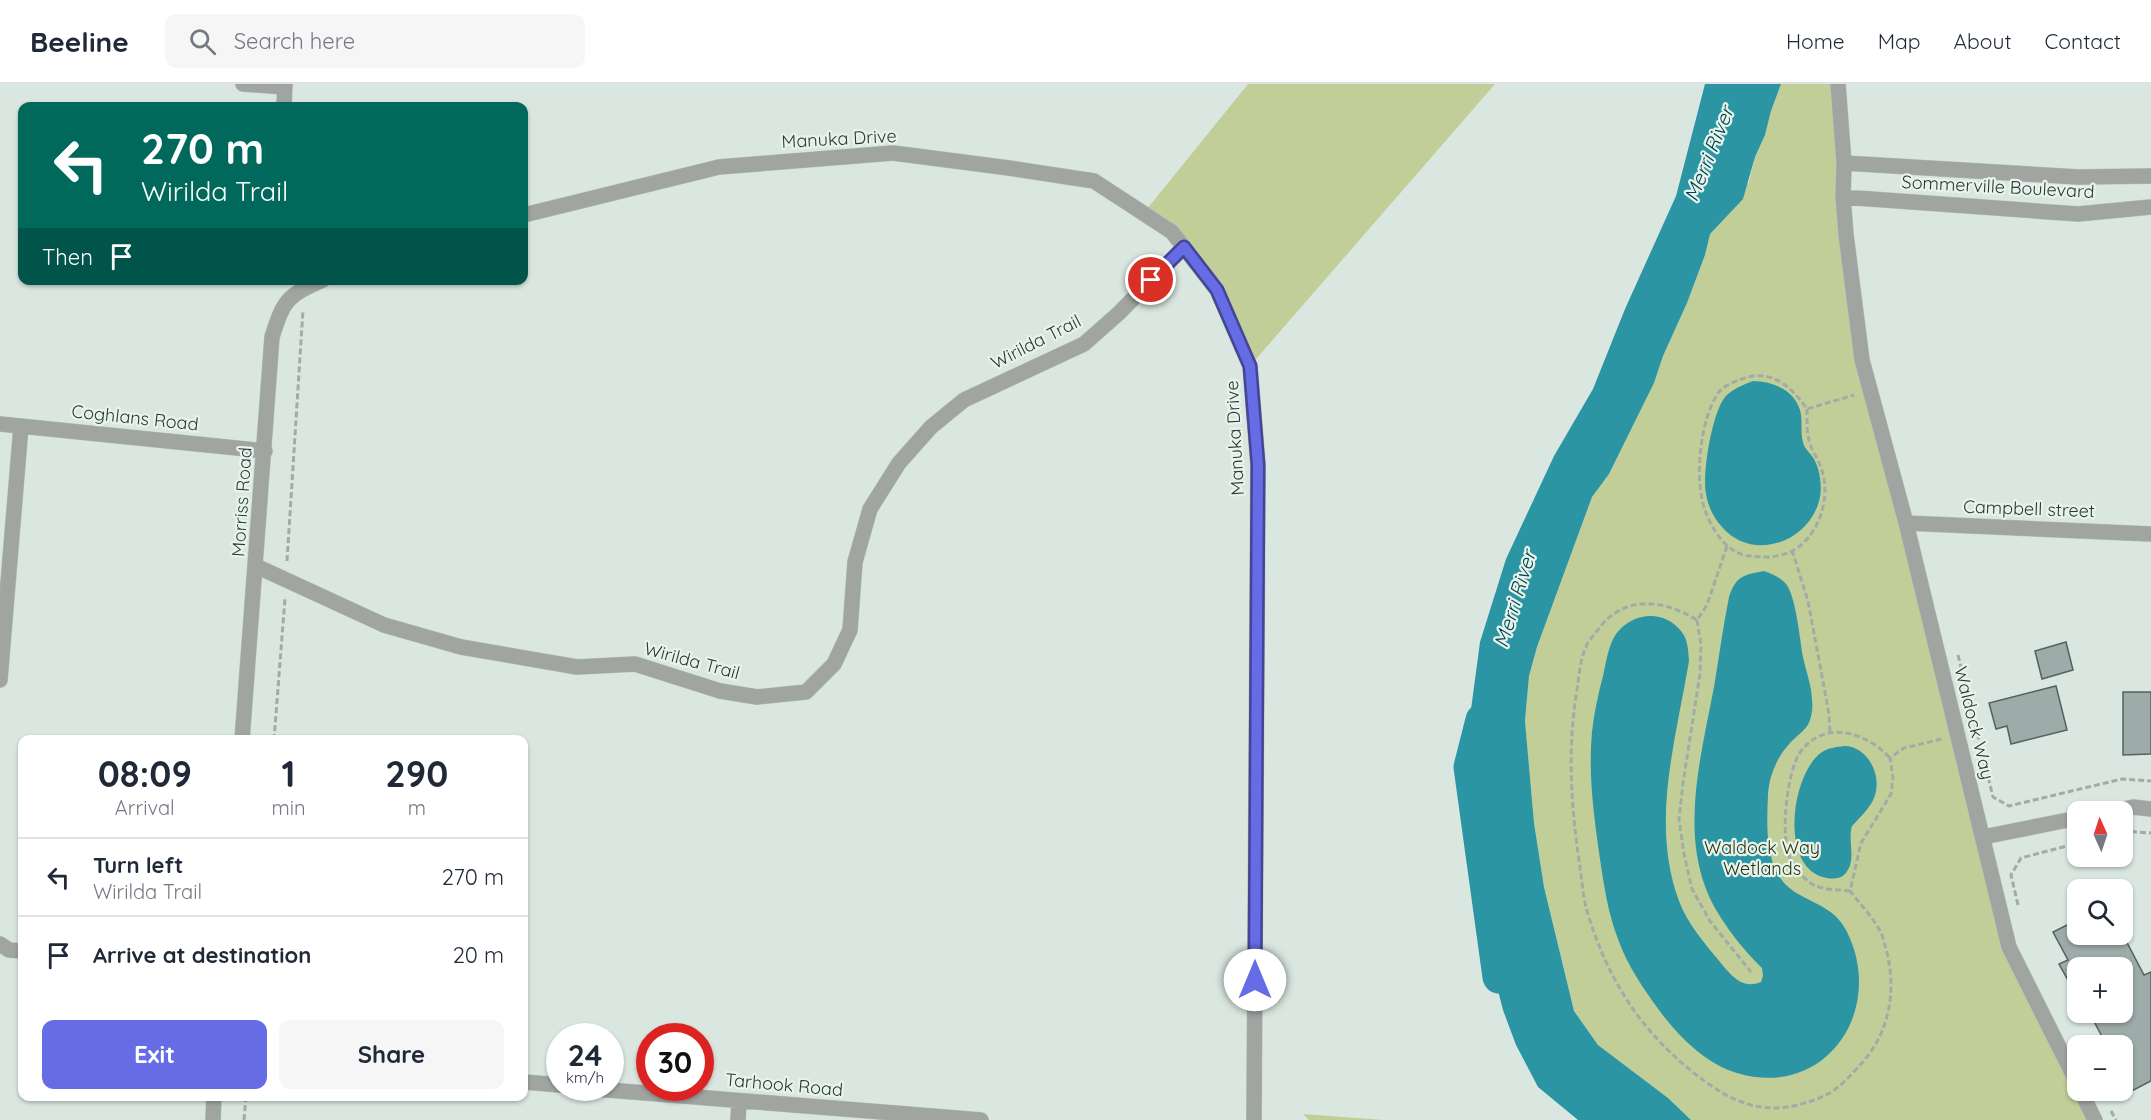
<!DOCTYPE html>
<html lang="en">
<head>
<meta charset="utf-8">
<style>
  body { margin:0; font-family:Quicksand,sans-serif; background:#f6f6f7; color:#1f2937; height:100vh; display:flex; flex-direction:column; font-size:22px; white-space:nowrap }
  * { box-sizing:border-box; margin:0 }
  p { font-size:20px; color:#747a83 }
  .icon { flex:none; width:33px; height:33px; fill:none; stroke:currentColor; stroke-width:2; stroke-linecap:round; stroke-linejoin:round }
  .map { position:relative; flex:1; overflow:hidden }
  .sheet { position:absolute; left:18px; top:651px; width:510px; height:366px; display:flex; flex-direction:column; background:#fff; border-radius:12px; box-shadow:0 2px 4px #0004 }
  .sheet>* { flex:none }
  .hud { position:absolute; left:18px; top:18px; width:510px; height:183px; border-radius:12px; box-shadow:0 2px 4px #0004; background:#00695c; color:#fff; overflow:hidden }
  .needle { width:39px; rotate:357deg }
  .tools { position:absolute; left:2067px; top:717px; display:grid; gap:12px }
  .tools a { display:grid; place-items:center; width:66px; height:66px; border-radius:12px; background:#fff; box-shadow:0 2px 4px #0004; font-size:30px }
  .speed { position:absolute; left:546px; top:939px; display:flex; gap:12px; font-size:30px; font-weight:700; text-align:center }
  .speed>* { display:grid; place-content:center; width:78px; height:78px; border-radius:50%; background:#fff; box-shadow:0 2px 4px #0004; line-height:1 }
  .speed small { font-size:15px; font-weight:400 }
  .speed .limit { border:9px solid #d22; background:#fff; color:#111 }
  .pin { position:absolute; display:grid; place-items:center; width:51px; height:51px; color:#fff; margin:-26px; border:3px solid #fff; border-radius:50%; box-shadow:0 2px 6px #0007 }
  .me { position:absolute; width:66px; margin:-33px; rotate:0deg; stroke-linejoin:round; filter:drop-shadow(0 0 4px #0008) }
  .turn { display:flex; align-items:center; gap:21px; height:126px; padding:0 24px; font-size:27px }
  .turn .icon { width:78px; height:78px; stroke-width:2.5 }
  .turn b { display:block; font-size:42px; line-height:51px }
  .then { display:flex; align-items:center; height:57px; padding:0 24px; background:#0003; gap:12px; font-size:22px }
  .eta { display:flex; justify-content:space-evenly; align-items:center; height:102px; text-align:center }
  .eta b { font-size:36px; font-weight:800; line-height:42px }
  .action { display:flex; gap:12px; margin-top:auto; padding:12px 24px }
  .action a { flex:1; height:69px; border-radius:12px; background:#666ce5; color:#fff; font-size:24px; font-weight:800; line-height:69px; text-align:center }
  .action a+a { background:#f6f6f7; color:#1f2937 }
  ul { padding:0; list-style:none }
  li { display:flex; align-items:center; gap:18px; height:78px; padding:0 24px; border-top:2px solid #e0e1e3 }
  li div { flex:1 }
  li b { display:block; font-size:22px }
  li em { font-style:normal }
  header { display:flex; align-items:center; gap:36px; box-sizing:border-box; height:84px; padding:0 30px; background:#fff; border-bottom:2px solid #e0e1e3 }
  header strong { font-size:28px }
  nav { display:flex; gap:33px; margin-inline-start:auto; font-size:21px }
  .search { width:420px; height:54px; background:#f6f6f7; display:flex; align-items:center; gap:15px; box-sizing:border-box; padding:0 21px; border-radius:12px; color:#747a83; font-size:22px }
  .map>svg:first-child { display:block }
</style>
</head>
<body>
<header>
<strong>Beeline</strong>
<div class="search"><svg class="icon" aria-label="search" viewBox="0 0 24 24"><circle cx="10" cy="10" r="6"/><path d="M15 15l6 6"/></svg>Search here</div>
<nav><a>Home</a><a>Map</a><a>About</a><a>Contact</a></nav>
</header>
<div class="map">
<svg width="2151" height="1036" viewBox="0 0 2151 1036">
  <rect width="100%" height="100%" fill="#dae7e0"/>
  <!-- green -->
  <path fill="#c1ce98" d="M1248,0H1495L1250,282L1217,206L1172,148L1143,130Z
    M1781,0H1838L1862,276L2009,863L2095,1036H1691L1668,1014L1598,961L1574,927L1544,803L1534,739L1525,638L1529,592L1537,563L1592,413L1609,390L1654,299L1663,272L1687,219L1705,171L1709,150L1749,98L1755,73L1765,51L1771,27Z
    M1303,1030L1384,1036H1309Z"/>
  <!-- water -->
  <path fill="#2b95a4" d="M1705,0H1781L1771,27L1765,51L1755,73L1743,115L1710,150L1705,171L1687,219L1663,272L1654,299L1609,390L1592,413L1537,563L1529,592L1525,637L1534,739L1544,803L1574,927L1598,961L1668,1014L1691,1036H1578L1538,1003L1516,961L1503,926L1495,895L1492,836L1479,783L1474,736L1470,633L1480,558L1506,475L1554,372L1593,305L1625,225L1676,112Z
    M1753,297C1772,297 1794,306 1800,326C1803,336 1800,348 1803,358C1804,365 1812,370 1815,377C1820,387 1822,402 1820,413C1811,458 1753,479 1722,443C1713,433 1708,422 1706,410C1702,390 1712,329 1725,313C1732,305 1743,301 1753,297Z
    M1764,487C1772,490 1780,493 1786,500C1796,512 1800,557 1803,573C1806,588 1812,602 1812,617C1813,622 1812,630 1810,636C1807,646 1797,651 1790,659C1777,673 1769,692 1768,711C1767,736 1765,769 1779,792C1794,818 1831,816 1846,846C1887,925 1826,1016 1737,989C1706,980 1678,952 1659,926C1643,904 1627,881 1618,855C1608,829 1604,802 1600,775C1594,733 1588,690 1592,648C1594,629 1598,611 1603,592C1606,579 1608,562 1616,550C1632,528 1664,525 1681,547C1688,555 1688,566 1689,577C1676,656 1650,738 1679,817C1687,839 1705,860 1720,878C1731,891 1742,906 1761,898L1763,892L1762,884C1741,864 1714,829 1705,802C1682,739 1702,667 1714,603C1719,573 1723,543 1729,513C1736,492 1743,491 1764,487Z
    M1844,662C1865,662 1880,686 1876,707C1874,721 1861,732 1852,742C1847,757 1858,777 1844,791C1839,795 1833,795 1827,794C1778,786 1791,689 1822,668C1828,664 1836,663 1844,662Z"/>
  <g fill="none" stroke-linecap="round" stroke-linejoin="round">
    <!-- river -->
    <path stroke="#2b95a4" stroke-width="33" d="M1482,636L1470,683L1499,893"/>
  </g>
  <!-- building -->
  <path fill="#9daba9" stroke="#54615f" stroke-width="1.5" d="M2066,558L2073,586L2042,595L2035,567Z
    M2056,602L2067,646L2011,660L2007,642L1996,645L1989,619Z
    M2123,608H2151V670L2123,671Z
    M2067,841L2076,857L2087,850L2122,849L2144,891L2151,888V997L2122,1012V962H2107L2089,928H2122V884H2078V914L2059,880L2068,876L2053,848Z"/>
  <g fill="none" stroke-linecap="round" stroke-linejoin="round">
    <!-- minor casing -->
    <g stroke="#b8c3bd" stroke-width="16">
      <path id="minor" d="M243,0L285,3
        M1838,0L1844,79L1843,113L1846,151L1862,276L1906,439L2009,863L2078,1001
        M284,22L285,0
        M1844,79L2078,93L2151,92
        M1843,113L2078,130L2151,123
        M524,131L719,83L893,69L1009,84L1094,97L1172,148L1217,206L1250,282L1258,381L1254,1036
        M0,340L265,367
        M1906,439L2151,450
        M256,482L384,541L461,563L577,583L635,580L720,607L757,613L806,608L834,580L850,546L855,478L870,425L899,379L931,343L964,316L1084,260L1119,229L1184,163
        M0,596L21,342
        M242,656L272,253C284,215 287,212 323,196
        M2111,728L2133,723L2151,725
        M1983,753L2078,734
        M0,860L9,866L22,867
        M524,998L560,1001
        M583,1004L981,1036
        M2080,1006L2095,1036
        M213,1036L214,1012
        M738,1036L739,1017"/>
    </g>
    <!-- path -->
    <path stroke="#a2aca7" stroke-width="3" stroke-dasharray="6 3" stroke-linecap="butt" d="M1807,325C1807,338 1806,352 1812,365C1816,373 1821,381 1823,390C1831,420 1814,464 1781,471C1771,474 1760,473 1750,472C1727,470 1712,446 1705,426C1694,396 1700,337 1717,311C1721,303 1731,299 1739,296C1770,283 1790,301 1807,325L1854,311
      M1727,462L1707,521L1697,536C1663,515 1623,510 1597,547C1593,552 1588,557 1586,563C1580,576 1579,592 1577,606C1567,667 1571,722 1580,783C1582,797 1583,813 1587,827C1606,891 1637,942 1689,985C1734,1022 1768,1036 1824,1012C1838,1006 1851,991 1861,980C1890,948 1897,906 1886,865C1884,859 1883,852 1880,847C1872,832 1860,820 1850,807L1861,759L1891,710L1893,693L1890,674L1904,664L1942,655
      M1792,466L1808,517L1829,630L1830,648
      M287,477L303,226
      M1697,536L1701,561L1700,590L1683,699L1679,735L1684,770L1692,805L1710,837L1751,888
      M1958,571L1993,713L2009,722L2122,695L2151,697
      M274,656L285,514
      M2122,747L2151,749
      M1850,807C1839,806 1824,806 1814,801C1803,795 1794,784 1790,774C1780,752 1787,690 1799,670C1823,634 1866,648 1890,674
      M2018,821L2011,791L2021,774L2078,759
      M2111,1027L2116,1036
      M244,1036L246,1012"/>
    <!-- minor -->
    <use href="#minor" stroke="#a1a5a1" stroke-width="15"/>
  </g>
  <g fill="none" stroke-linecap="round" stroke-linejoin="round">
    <!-- route casing -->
    <g stroke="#424695" stroke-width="15">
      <path id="route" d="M1151,196L1184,163L1217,206L1250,282L1258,381L1255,896"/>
    </g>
    <!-- route -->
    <use href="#route" stroke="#666ce5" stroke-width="10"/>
  </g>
  <g text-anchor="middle" stroke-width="4.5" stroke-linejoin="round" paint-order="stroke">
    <!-- street labels -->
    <g font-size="18" fill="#303533" stroke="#e7f4ed">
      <text transform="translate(839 55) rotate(-3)" y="6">Manuka Drive</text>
      <text transform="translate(1998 103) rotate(3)" y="6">Sommerville Boulevard</text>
      <text transform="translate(1036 258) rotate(-27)" y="6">Wirilda Trail</text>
      <text transform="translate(135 334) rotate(6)" y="6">Coghlans Road</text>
      <text transform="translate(1235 354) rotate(-93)" y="6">Manuka Drive</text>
      <text transform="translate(242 418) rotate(-86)" y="6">Morriss Road</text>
      <text transform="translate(2029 425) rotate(2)" y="6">Campbell street</text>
      <text transform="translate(692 577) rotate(15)" y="6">Wirilda Trail</text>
      <text transform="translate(1974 639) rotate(76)" y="6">Waldock Way</text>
      <text transform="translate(784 1001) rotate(5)" y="6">Tarhook Road</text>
    </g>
    <!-- park labels -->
    <g font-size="18" fill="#2c330c" stroke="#e7f4ed">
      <text x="1762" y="770">Waldock Way<tspan x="1762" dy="21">Wetlands</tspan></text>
    </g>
    <!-- water labels -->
    <g font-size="20" font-style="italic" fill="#02424b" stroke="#e7f4ed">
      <text transform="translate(1709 70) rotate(-68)" y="7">Merri River</text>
      <text transform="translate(1515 515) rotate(-73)" y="7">Merri River</text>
    </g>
  </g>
</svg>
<div class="tools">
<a><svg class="needle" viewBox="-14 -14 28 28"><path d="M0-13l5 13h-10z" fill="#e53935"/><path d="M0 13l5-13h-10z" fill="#747a83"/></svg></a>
<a><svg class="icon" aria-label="search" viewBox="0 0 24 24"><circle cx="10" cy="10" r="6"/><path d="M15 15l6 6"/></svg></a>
<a>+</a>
<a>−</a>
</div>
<div class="speed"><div>24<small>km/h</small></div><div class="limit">30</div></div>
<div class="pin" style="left:1151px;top:196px;background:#d93025"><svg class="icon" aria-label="arrive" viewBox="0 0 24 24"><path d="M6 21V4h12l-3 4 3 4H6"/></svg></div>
<svg class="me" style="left:1255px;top:896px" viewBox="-20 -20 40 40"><circle r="19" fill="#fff"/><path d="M0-13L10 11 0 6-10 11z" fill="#666ce5"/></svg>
<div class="hud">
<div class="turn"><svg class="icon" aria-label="left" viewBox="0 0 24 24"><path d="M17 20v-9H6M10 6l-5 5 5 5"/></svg><div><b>270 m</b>Wirilda Trail</div></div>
<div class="then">Then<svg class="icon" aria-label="arrive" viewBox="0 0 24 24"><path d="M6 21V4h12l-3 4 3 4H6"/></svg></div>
</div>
<section class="sheet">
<div class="eta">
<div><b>08:09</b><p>Arrival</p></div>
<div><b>1</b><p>min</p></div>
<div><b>290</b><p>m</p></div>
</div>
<ul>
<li><svg class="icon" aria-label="left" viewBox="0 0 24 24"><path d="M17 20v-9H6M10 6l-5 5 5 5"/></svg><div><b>Turn left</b><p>Wirilda Trail</p></div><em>270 m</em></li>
<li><svg class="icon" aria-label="arrive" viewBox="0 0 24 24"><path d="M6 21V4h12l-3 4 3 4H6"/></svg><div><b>Arrive at destination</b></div><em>20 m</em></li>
</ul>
<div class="action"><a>Exit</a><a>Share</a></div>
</section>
</div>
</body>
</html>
